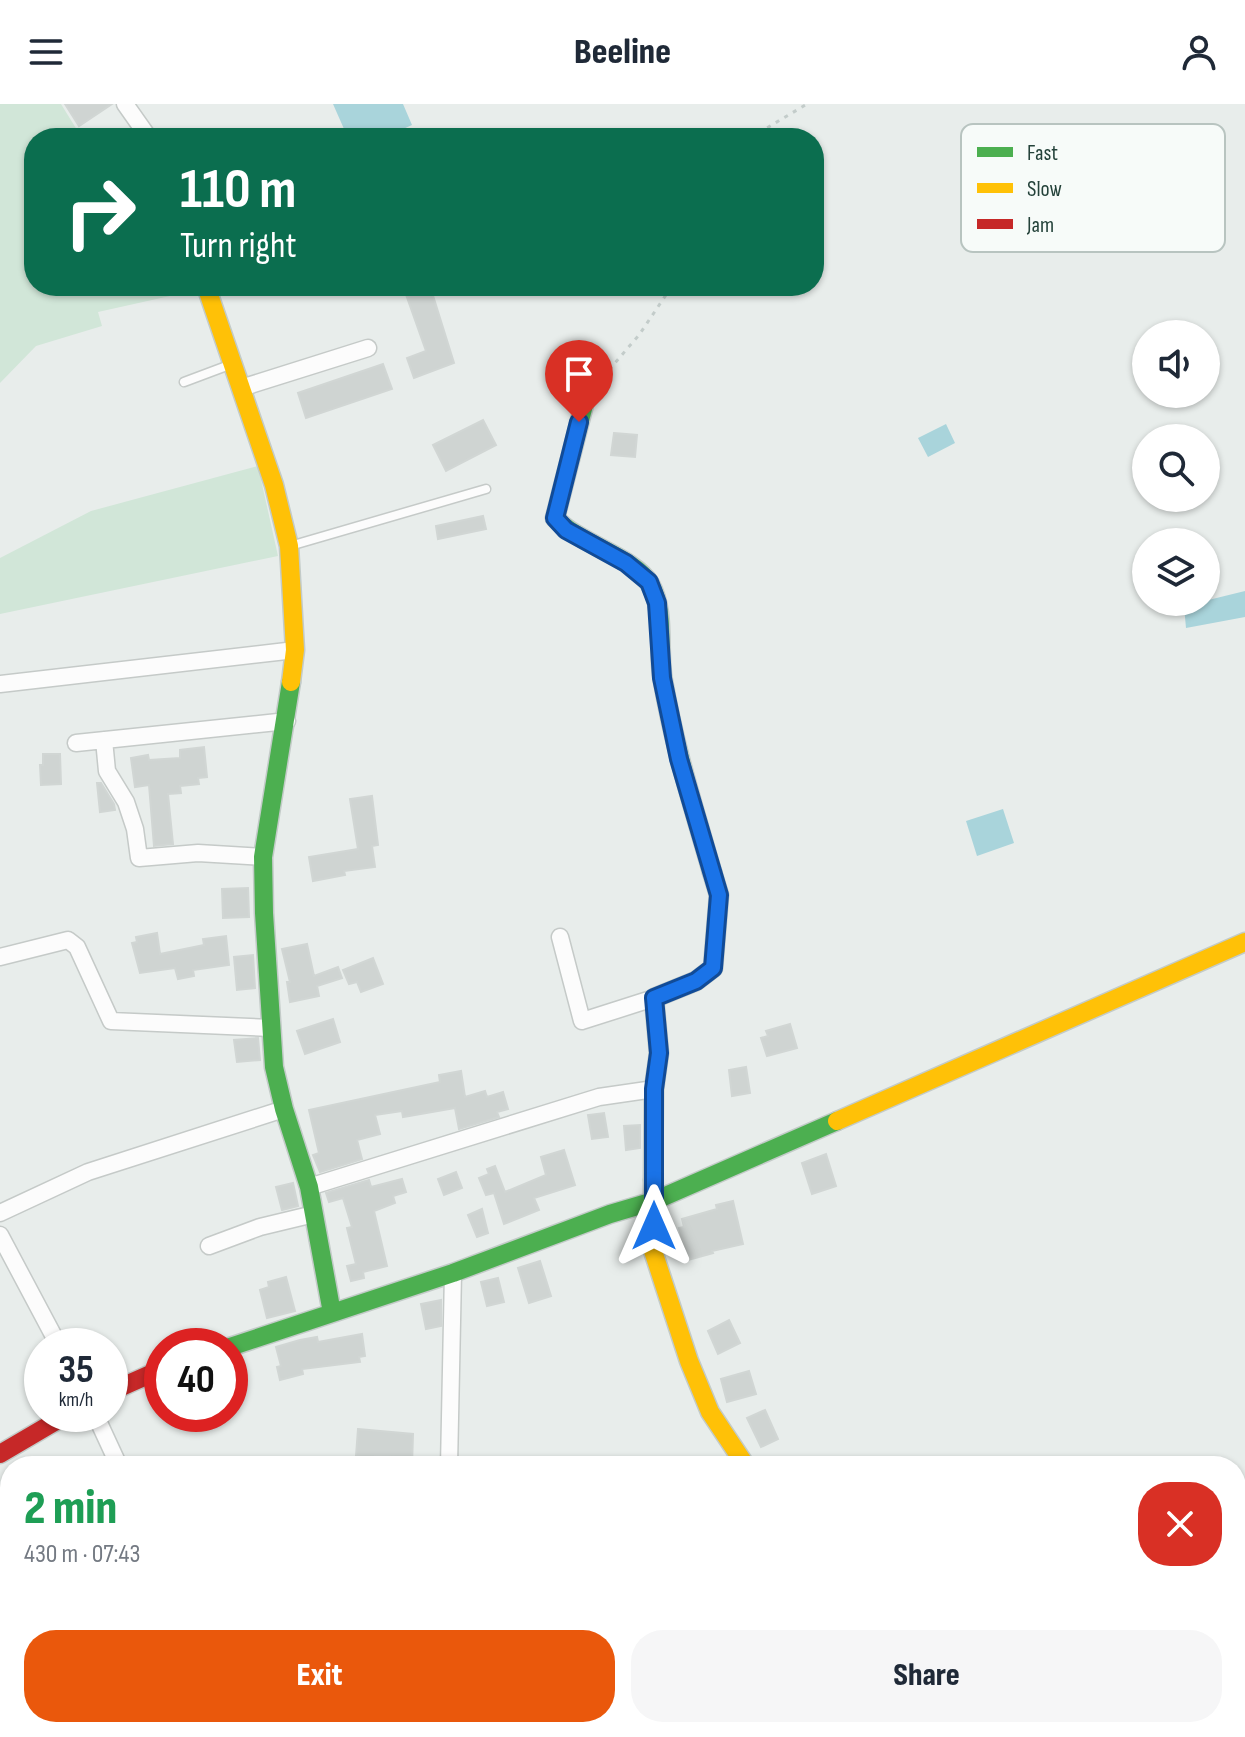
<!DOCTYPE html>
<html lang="en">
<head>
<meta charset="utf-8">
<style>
  body { margin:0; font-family:"Sofia Sans Condensed",sans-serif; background:#f6f6f7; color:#1f2937; height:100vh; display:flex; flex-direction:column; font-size:30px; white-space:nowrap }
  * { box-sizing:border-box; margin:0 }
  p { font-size:26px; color:#747a83 }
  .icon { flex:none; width:44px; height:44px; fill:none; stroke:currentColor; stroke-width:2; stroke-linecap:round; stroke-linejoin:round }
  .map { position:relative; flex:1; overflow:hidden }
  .sheet { position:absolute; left:0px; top:1352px; width:1246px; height:282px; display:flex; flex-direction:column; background:#fff; border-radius:32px 32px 0 0; box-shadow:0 2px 6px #0004 }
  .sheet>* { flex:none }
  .guide { position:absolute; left:24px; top:24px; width:800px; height:168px; border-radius:32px; box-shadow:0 2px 6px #0004; background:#0b6e4f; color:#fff; overflow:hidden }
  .controls { position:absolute; left:1132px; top:216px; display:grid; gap:16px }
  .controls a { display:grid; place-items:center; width:88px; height:88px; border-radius:50%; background:#fff; box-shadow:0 2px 6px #0004; font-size:40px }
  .speed { position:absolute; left:24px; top:1224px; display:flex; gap:16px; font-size:40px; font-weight:700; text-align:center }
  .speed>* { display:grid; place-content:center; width:104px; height:104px; border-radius:50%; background:#fff; box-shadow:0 2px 6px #0004; line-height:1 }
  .speed small { font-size:20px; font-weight:400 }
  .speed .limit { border:12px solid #d22; background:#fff; color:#111 }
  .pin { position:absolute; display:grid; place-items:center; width:68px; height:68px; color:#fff; margin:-82px -34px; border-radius:50% 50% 50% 0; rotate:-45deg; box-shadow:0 0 8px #0007 }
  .pin .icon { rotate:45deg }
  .me { position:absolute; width:88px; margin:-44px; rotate:0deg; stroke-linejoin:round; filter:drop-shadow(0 0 6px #0008) }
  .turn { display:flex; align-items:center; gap:28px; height:168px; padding:0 24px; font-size:36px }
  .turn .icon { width:104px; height:104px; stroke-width:2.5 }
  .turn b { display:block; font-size:56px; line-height:68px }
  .round { display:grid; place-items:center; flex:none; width:84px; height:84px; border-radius:32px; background:#f6f6f7 }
  .head { display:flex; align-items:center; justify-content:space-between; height:136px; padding:0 24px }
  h1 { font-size:48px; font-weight:800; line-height:60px; color:#1e9e55 }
  .primary-button { display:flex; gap:16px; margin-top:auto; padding:16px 24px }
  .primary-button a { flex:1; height:92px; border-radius:32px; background:#ea580c; color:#fff; font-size:32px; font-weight:800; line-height:92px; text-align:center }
  .primary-button a+a { background:#f6f6f7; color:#1f2937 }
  header { display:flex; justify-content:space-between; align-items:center; height:104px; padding:0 24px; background:#fff; font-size:36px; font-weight:800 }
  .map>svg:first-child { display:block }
</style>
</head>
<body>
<header><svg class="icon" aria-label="menu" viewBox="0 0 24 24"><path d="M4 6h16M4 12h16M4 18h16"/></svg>Beeline<svg class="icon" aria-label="person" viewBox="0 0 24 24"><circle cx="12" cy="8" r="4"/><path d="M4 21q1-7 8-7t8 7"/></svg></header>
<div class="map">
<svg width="1245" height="1633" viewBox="0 0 1245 1633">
  <rect width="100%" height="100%" fill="#e8edeb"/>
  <!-- green -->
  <path fill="#d1e6d8" d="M0,0H61L82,34H34V182H195L197,186L98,208L102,222L36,242L0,279Z
    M258,362L278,452L0,510V454L91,407Z
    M1245,1441V1512L1236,1529V1453Z
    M1236,1570L1238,1574L1245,1571L1243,1633H1210L1209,1624H1236Z"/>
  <!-- water -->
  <path fill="#a9d4db" d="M333,0H403L412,21L383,34H348Z
    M946,320L955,339L928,353L918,334Z
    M1245,487V513L1186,524L1184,502Z
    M1003,705L1014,739L977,752L966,717Z"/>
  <!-- building -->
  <path fill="#cfd4d2" stroke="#d1d6d4" stroke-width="2" d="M65,0H112L79,22Z
    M403,182H430L454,259L414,274L407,254L426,247Z
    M383,260L392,285L306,314L298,289Z
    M483,316L496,341L446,367L433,341Z
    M614,329L637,331L635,353L611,351Z
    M483,412L486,425L438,435L436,422Z
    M204,643L207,673L198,674L199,680L180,682L181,689L168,690L173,740L154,742L149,681L135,683L131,654L148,651L149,656L180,654V646Z
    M43,650H60L61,680L41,681L40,661H43Z
    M97,679H101L114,700L115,706L100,708Z
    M372,692L378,741L372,742L375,763L344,767L345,771L313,777L309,753L358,745L350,695Z
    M248,784L249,813L223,814L222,785Z
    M157,829L160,850L204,841L203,835L226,832L229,861L193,866L194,872L178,875L175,864L140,869L132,839L137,838L136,833Z
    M307,840L314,872L338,863L342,874L317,882L319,892L290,898L287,878H290L282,845Z
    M253,851L255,884L237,886L234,853Z
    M373,854L383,880L361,888L357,878L349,880L343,866Z
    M333,915L340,938L305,950L297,927Z
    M790,920L797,944L767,952L761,934L768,932L766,927Z
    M258,934L260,956L237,958L234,936Z
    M746,963L750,989L732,992L729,966Z
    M461,967L465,993L485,987L487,993L503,988L508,1005L497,1008L499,1013L459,1025L455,1004L403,1013L402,1007L375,1011L380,1030L357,1036L362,1055L320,1068L313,1051L319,1049L309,1006L440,978L439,971Z
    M604,1009L608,1033L592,1035L588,1011Z
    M640,1021V1044L626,1046L624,1022Z
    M564,1046L575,1081L534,1094L539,1106L504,1120L494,1089L486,1091L479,1074L489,1070L487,1065L495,1062L505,1088L546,1071L541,1053Z
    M826,1050L836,1082L812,1090L802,1059Z
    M456,1068L462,1084L444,1091L438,1075Z
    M402,1075L406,1088L393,1092L395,1099L374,1107L387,1162L363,1168L364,1174L351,1177L347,1162L356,1160L347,1124L352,1123L343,1094L329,1098L326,1089L369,1076L371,1083Z
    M293,1079L298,1102L282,1106L276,1083Z
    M733,1097L743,1140L712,1147L713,1149L688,1156L679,1124L684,1123L682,1115L717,1105L716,1101Z
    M482,1105L488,1129L477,1133L468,1111Z
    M540,1157L551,1192L529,1199L518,1164Z
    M286,1173L295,1207L267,1214L260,1186L269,1183L268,1178Z
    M498,1174L504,1198L487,1202L481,1178Z
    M441,1196V1222L426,1225L421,1200Z
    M729,1216L740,1239L718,1250L708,1227Z
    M362,1230L365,1252L359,1253L360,1258L302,1265L303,1270L280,1276L277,1263L281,1262L276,1243L300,1236L317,1233L318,1238Z
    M749,1267L756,1290L727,1298L721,1275Z
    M765,1306L778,1335L761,1343L747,1314Z
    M358,1325L413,1330L412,1362H400L401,1353L375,1352L374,1359L362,1358L363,1353L356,1352Z"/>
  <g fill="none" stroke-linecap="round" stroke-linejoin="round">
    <!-- lane casing -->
    <g stroke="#c5cac8" stroke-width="11">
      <path id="lane" d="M184,278L232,260
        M290,442L486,385
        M899,1624L905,1633"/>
    </g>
    <!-- street casing -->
    <g stroke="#c5cac8" stroke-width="19">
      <path id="street" d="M125,0L149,34
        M241,284L368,244
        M0,580L295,546
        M104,636L107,667L126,698L135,725L139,754L198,749L263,753
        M76,639L287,617
        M560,833L582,917L654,894
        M0,853L68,836L77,843L111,917L271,924
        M309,1083L599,993L654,985
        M0,1109L88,1068L284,1005
        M0,1131L59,1242
        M209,1142L260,1123L314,1110
        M95,1310L119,1362
        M449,1362L453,1169
        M0,1400L10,1417
        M0,1579L10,1598
        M24,1624L29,1633
        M828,1624L830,1633
        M103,1633L131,1624"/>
    </g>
    <!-- fast casing -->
    <g stroke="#c3cbc8" stroke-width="21">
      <path id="fast" d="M586,293L555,414C579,440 634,453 650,480C666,508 657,547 663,577C674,642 694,705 712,768
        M291,578L263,753L264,809L274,963L284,1005L309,1083L332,1209
        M230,1243L453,1169L610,1110L654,1097L837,1017"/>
    </g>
    <!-- slow casing -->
    <g stroke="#c3cbc8" stroke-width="21">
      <path id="slow" d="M206,182L274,381L289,442L295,546L291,578
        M837,1017L1245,838
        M653,1076V1147L689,1257L710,1308L746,1362"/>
    </g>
    <!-- jam casing -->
    <g stroke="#c3cbc8" stroke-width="21">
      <path id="jam" d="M653,1076L654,985L659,949L654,894L696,877L713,864L719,791L712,768
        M110,1288L162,1265
        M0,1350L68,1310"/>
    </g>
    <!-- path -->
    <path stroke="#c3ccca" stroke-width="3" stroke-dasharray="4 6" stroke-linecap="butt" d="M750,34L807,0
      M596,281L639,231L672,182
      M1236,1519L1245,1505
      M1236,1633L1238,1601L1236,1593"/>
    <!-- lane -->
    <use href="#lane" stroke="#fcfcfc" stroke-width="8"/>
    <!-- street -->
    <use href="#street" stroke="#fcfcfc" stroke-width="16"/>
    <!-- fast -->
    <use href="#fast" stroke="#4caf50" stroke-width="18"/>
    <!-- slow -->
    <use href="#slow" stroke="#ffc107" stroke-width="18"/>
    <!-- jam -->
    <use href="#jam" stroke="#c62828" stroke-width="18"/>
  </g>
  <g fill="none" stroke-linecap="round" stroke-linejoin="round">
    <!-- route casing -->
    <g stroke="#114b97" stroke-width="20">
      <path id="route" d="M579,318L555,414L566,426L626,459L649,478L657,499L662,574L679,655L719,791L713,864L696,877L654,894L659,949L654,985V1122"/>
    </g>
    <!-- route -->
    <use href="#route" stroke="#1a73e8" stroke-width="14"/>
  </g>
  <!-- legend -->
  <rect x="961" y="20" width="264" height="128" rx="12" fill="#f7fbf9" stroke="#b8c4c0" stroke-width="2"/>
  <rect x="977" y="43" width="36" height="10" fill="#4caf50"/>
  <rect x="977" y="79" width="36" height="10" fill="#ffc107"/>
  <rect x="977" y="115" width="36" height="10" fill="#c62828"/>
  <g font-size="22" fill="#24423a">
    <text x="1027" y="56">Fast</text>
    <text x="1027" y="92">Slow</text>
    <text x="1027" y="128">Jam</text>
  </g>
</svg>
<div class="controls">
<a><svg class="icon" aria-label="sound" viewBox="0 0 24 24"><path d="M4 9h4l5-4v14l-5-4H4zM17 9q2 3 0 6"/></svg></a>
<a><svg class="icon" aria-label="search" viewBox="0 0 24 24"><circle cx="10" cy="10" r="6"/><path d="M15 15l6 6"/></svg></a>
<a><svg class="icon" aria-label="layers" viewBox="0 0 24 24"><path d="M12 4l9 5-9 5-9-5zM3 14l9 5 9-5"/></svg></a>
</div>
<div class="speed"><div>35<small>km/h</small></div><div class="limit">40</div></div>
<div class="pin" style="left:579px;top:318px;background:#d93025"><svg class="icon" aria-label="arrive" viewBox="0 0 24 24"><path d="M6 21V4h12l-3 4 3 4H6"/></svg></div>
<svg class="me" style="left:654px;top:1122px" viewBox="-20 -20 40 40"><path d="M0-17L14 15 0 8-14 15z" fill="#1a73e8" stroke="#fff" stroke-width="4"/></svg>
<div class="guide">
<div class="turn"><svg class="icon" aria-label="right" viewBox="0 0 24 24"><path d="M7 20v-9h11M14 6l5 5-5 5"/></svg><div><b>110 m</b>Turn right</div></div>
</div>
<section class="sheet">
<div class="head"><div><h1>2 min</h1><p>430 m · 07:43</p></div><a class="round" style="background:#d93025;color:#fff"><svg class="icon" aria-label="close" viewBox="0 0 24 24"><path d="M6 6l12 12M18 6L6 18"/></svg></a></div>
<div class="primary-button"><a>Exit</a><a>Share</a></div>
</section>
</div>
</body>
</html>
